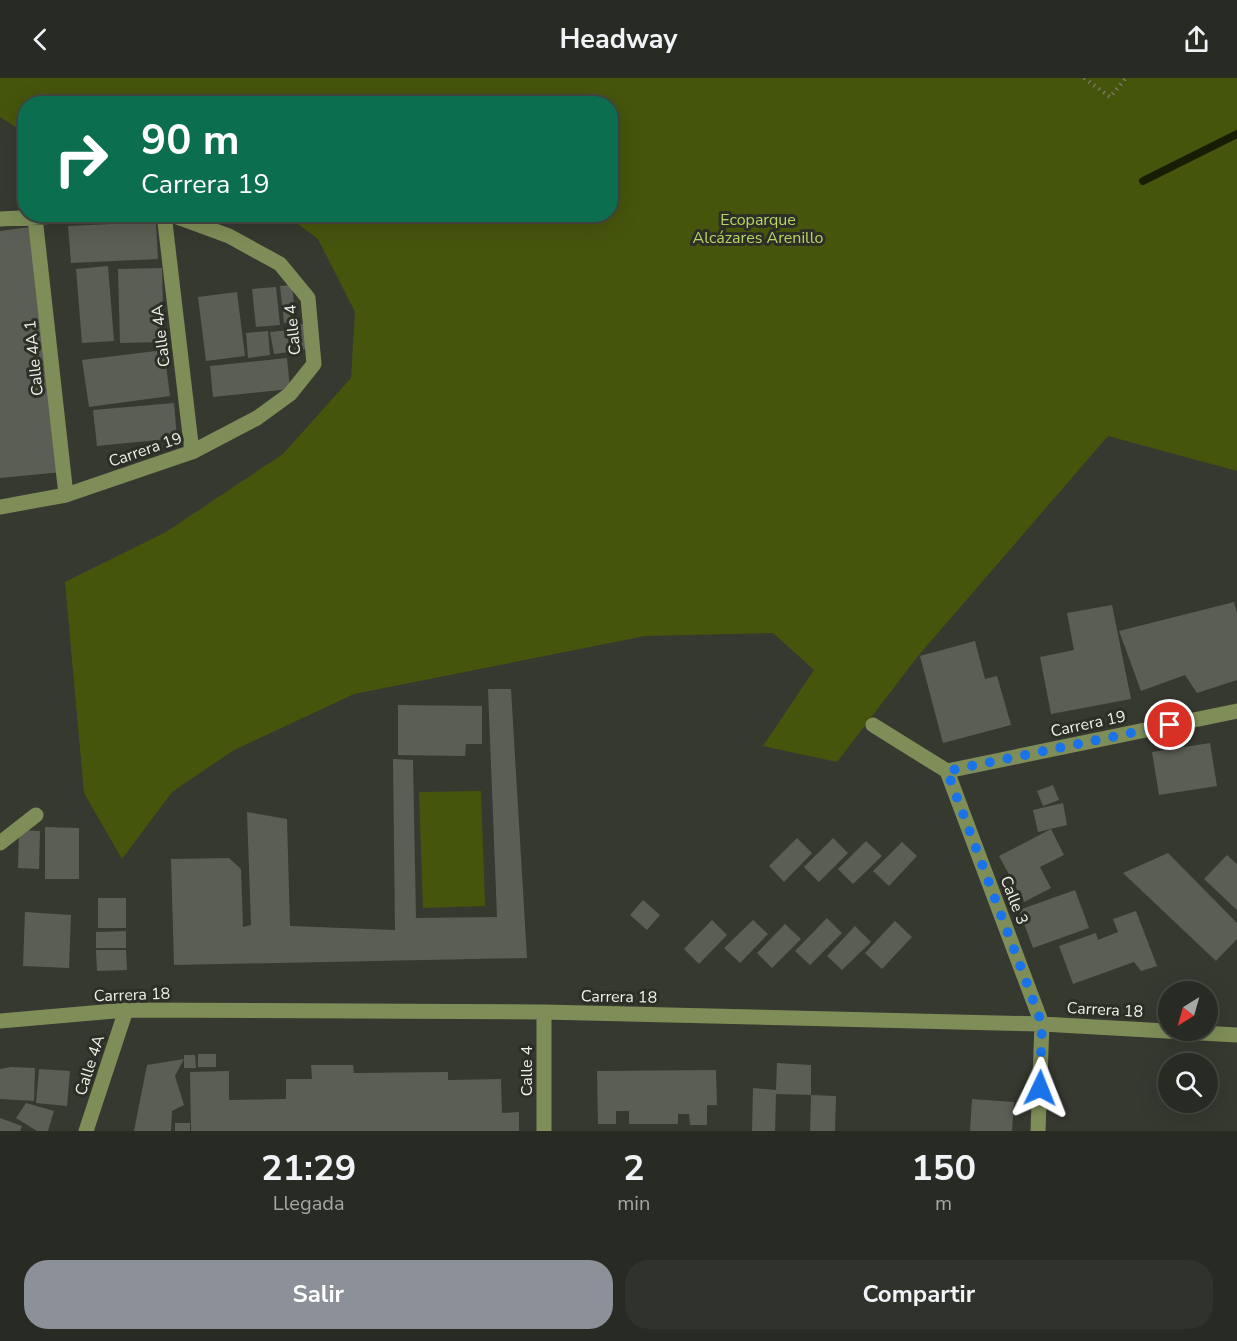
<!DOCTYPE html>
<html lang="es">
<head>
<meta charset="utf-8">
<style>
  body { margin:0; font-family:"Nunito Sans",sans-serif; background:#30332c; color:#f1f3f6; height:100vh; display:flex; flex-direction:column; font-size:22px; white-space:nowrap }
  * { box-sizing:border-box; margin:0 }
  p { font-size:20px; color:#a5a7a6 }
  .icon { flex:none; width:33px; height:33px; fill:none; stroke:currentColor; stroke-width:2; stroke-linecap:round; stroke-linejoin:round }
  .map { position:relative; height:1053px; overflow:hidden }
  .side { display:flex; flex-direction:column; background:#282b24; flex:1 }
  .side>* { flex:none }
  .banner { position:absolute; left:18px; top:18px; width:600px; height:126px; border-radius:24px; box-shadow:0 6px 24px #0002,0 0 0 2px #444741; background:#0b6e4f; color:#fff; overflow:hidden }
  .needle { width:39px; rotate:217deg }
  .buttons { position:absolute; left:1158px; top:903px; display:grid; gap:12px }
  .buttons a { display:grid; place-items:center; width:60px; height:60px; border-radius:50%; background:#282b24; box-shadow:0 6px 24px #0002,0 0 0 2px #444741; font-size:30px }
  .pin { position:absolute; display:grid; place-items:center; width:51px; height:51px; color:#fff; margin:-26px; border:3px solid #fff; border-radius:50%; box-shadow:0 2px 6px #0007 }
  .me { position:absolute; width:66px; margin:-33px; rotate:2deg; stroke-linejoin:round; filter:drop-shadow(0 0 4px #0008) }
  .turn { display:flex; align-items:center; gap:21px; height:126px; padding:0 24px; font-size:27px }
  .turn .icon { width:78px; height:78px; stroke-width:2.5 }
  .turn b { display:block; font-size:42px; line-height:51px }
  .eta { display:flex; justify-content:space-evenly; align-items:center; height:102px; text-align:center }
  .eta b { font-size:36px; font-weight:700; line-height:42px }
  .button { display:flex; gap:12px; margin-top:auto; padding:12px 24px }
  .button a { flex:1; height:69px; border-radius:24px; background:#8c9099; color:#fff; font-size:24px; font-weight:700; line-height:69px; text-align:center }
  .button a+a { background:#30332c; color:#f1f3f6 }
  header { display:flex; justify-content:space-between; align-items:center; height:78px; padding:0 24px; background:#282b24; font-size:27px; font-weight:700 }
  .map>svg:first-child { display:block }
</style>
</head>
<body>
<header><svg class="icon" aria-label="back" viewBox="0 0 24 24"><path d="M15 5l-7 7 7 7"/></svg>Headway<svg class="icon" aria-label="share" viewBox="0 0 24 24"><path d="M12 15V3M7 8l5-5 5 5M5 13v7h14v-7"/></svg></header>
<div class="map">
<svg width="1237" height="1053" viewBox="0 0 1237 1053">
  <rect width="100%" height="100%" fill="#363930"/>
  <!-- green -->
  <path fill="#46550c" d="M0,0H1237V393L1108,358L918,578L837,684L763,668L814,592L773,555L645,558L354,616L234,672L172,714L122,781L84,715L65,504L166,454L283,376L351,300L355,234L318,161L286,137L610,136V26H26L25,55L0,39Z
    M481,713L485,828L423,830L419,714Z"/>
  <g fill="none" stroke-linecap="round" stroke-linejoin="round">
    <!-- stream -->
    <path stroke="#181e04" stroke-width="8" d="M1143,103L1237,56"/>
  </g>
  <!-- building -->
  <path fill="#5b5e54" d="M156,144L158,181L71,185L68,148Z
    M30,149L62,394L0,400V153Z
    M108,188L114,263L82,265L76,191Z
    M162,190L164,264L120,265L118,191Z
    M292,207L296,244L284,245L280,208Z
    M276,209L280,247L256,249L252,211Z
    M237,214L245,278L206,283L198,219Z
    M305,246L308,271L295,272L293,247Z
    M288,252L291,274L274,276L270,254Z
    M268,253L270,277L248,280L246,255Z
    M164,272L170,318L89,329L82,282Z
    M287,280L290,311L213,319L210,288Z
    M174,325L177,360L97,368L93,332Z
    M1234,524L1237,535V602L1197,615L1185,597L1141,613L1119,553Z
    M1112,527L1131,621L1051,636L1040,579L1074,572L1067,535Z
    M975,563L985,601L997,598L1011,647L943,665L920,578Z
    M488,611H511L527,880L174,887L171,781L229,780L241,791L243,849L251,847L247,734L287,741L290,848L395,852L393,681L413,682L416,840L497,839Z
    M398,627L482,628V666H466L465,678L398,677Z
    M1210,665L1217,708L1159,717L1152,674Z
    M1053,707L1059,722L1043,728L1037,713Z
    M1063,725L1067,747L1038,754L1033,732Z
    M45,749L79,750V801H45Z
    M1051,751L1064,777L1040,789L1051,810L1024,824L999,778Z
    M19,752L40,753L39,791L18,790Z
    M797,760L812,775L784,804L769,788Z
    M833,760L848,775L819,804L804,789Z
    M866,763L882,778L853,806L838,791Z
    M902,764L917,778L889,808L873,793Z
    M1168,775L1237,845V861L1216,883L1123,795Z
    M1227,777L1237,786V832L1204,801Z
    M1075,812L1089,850L1033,870L1019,832Z
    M98,820H126V850H98Z
    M643,822L660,837L647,852L630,837Z
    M1136,833L1157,888L1141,893L1134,884L1073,906L1059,868L1096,855L1098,862L1118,854L1113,841Z
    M25,834L71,837L69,890L23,888Z
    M827,840L842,855L810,887L795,873Z
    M712,842L727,857L699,886L684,871Z
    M753,842L768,856L740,885L724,870Z
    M895,843L912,859L882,891L865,875Z
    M785,846L801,861L772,890L757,875Z
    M855,848L871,864L842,892L827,878Z
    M126,853V870H96V854Z
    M96,872H126L127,892L97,893Z
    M198,976H216V989H198Z
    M184,977H195L196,990H184Z
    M184,981L175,998L184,1027L172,1033L171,1053H134L147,987Z
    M777,985L811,987V1017L836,1018L835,1053H810L811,1017L776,1016L775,1053H752L753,1010L776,1012Z
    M311,987H353L354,995L448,994V1002L501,1001L502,1035L519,1034V1053H191L190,994L229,993V1022L286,1021V1001H312Z
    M11,989L35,990L34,1023L0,1021V991Z
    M39,991L70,993L67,1028L36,1025Z
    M716,992L717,1027H707V1047H690L689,1036H678V1046H629V1033H616V1046H598L597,993Z
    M972,1021L1014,1024L1012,1053H970Z
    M26,1025L54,1033L48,1053H37L16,1040Z
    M0,1040L22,1048L20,1053H0Z
    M175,1045H190V1053H175Z"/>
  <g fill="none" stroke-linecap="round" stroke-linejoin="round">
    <!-- path -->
    <path stroke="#757870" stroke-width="4" stroke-dasharray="1.5 4.5" stroke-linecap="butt" d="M1084,0L1110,19L1126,0"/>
    <!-- minor -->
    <path stroke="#7f8e58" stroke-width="15" d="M164,136L192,374
      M35,139L66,417
      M0,141L99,136
      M0,429L66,417L192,374L257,340L290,316L314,286L308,220L280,186L229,158L169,136
      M873,647L947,693L1042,946L1038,1053
      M947,693L1237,633
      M0,765L36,737
      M0,943L126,932L544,934L1042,946L1237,957
      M86,1053L126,932
      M544,1053V934"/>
  </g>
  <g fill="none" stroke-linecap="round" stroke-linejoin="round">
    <!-- route -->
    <path stroke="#1a73e8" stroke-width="10" stroke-dasharray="0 18" d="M1040,1010L1042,946L947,693L1170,647"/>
  </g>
  <g text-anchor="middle" stroke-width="6" stroke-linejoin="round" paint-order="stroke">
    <!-- park labels -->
    <g font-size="16" fill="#b9d564" stroke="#2c2f26">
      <text x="758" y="147">Ecoparque<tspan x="758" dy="18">Alcázares Arenillo</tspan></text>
    </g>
    <!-- street labels -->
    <g font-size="16" fill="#eff1eb" stroke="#2c2f26">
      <text transform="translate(292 252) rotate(-96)" y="6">Calle 4</text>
      <text transform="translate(160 258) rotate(-97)" y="6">Calle 4A</text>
      <text transform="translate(33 280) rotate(-96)" y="6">Calle 4A 1</text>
      <text transform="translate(145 371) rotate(-19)" y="6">Carrera 19</text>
      <text transform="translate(1088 645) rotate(-12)" y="6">Carrera 19</text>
      <text transform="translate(1015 822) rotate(69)" y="6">Calle 3</text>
      <text transform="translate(132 916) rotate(-2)" y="6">Carrera 18</text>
      <text transform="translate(619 918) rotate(1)" y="6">Carrera 18</text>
      <text transform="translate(1105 931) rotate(3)" y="6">Carrera 18</text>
      <text transform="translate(89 987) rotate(-72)" y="6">Calle 4A</text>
      <text transform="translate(526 993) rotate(-90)" y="6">Calle 4</text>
    </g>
  </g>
</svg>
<div class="buttons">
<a><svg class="needle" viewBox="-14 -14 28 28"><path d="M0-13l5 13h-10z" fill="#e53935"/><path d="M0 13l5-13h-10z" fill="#a5a7a6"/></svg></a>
<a><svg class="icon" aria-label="search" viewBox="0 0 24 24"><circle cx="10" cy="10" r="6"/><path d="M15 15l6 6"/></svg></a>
</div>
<div class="pin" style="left:1170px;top:647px;background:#d93025"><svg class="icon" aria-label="arrive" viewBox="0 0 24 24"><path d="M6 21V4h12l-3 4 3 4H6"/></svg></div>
<svg class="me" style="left:1040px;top:1010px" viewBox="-20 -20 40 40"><path d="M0-17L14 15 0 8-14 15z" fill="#1a73e8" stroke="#fff" stroke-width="4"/></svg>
<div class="banner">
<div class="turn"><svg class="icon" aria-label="right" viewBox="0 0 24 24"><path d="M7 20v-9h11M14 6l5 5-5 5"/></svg><div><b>90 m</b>Carrera 19</div></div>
</div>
</div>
<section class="side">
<div class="eta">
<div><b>21:29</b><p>Llegada</p></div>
<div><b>2</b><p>min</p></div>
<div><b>150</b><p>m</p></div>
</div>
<div class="button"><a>Salir</a><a>Compartir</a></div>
</section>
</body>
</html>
